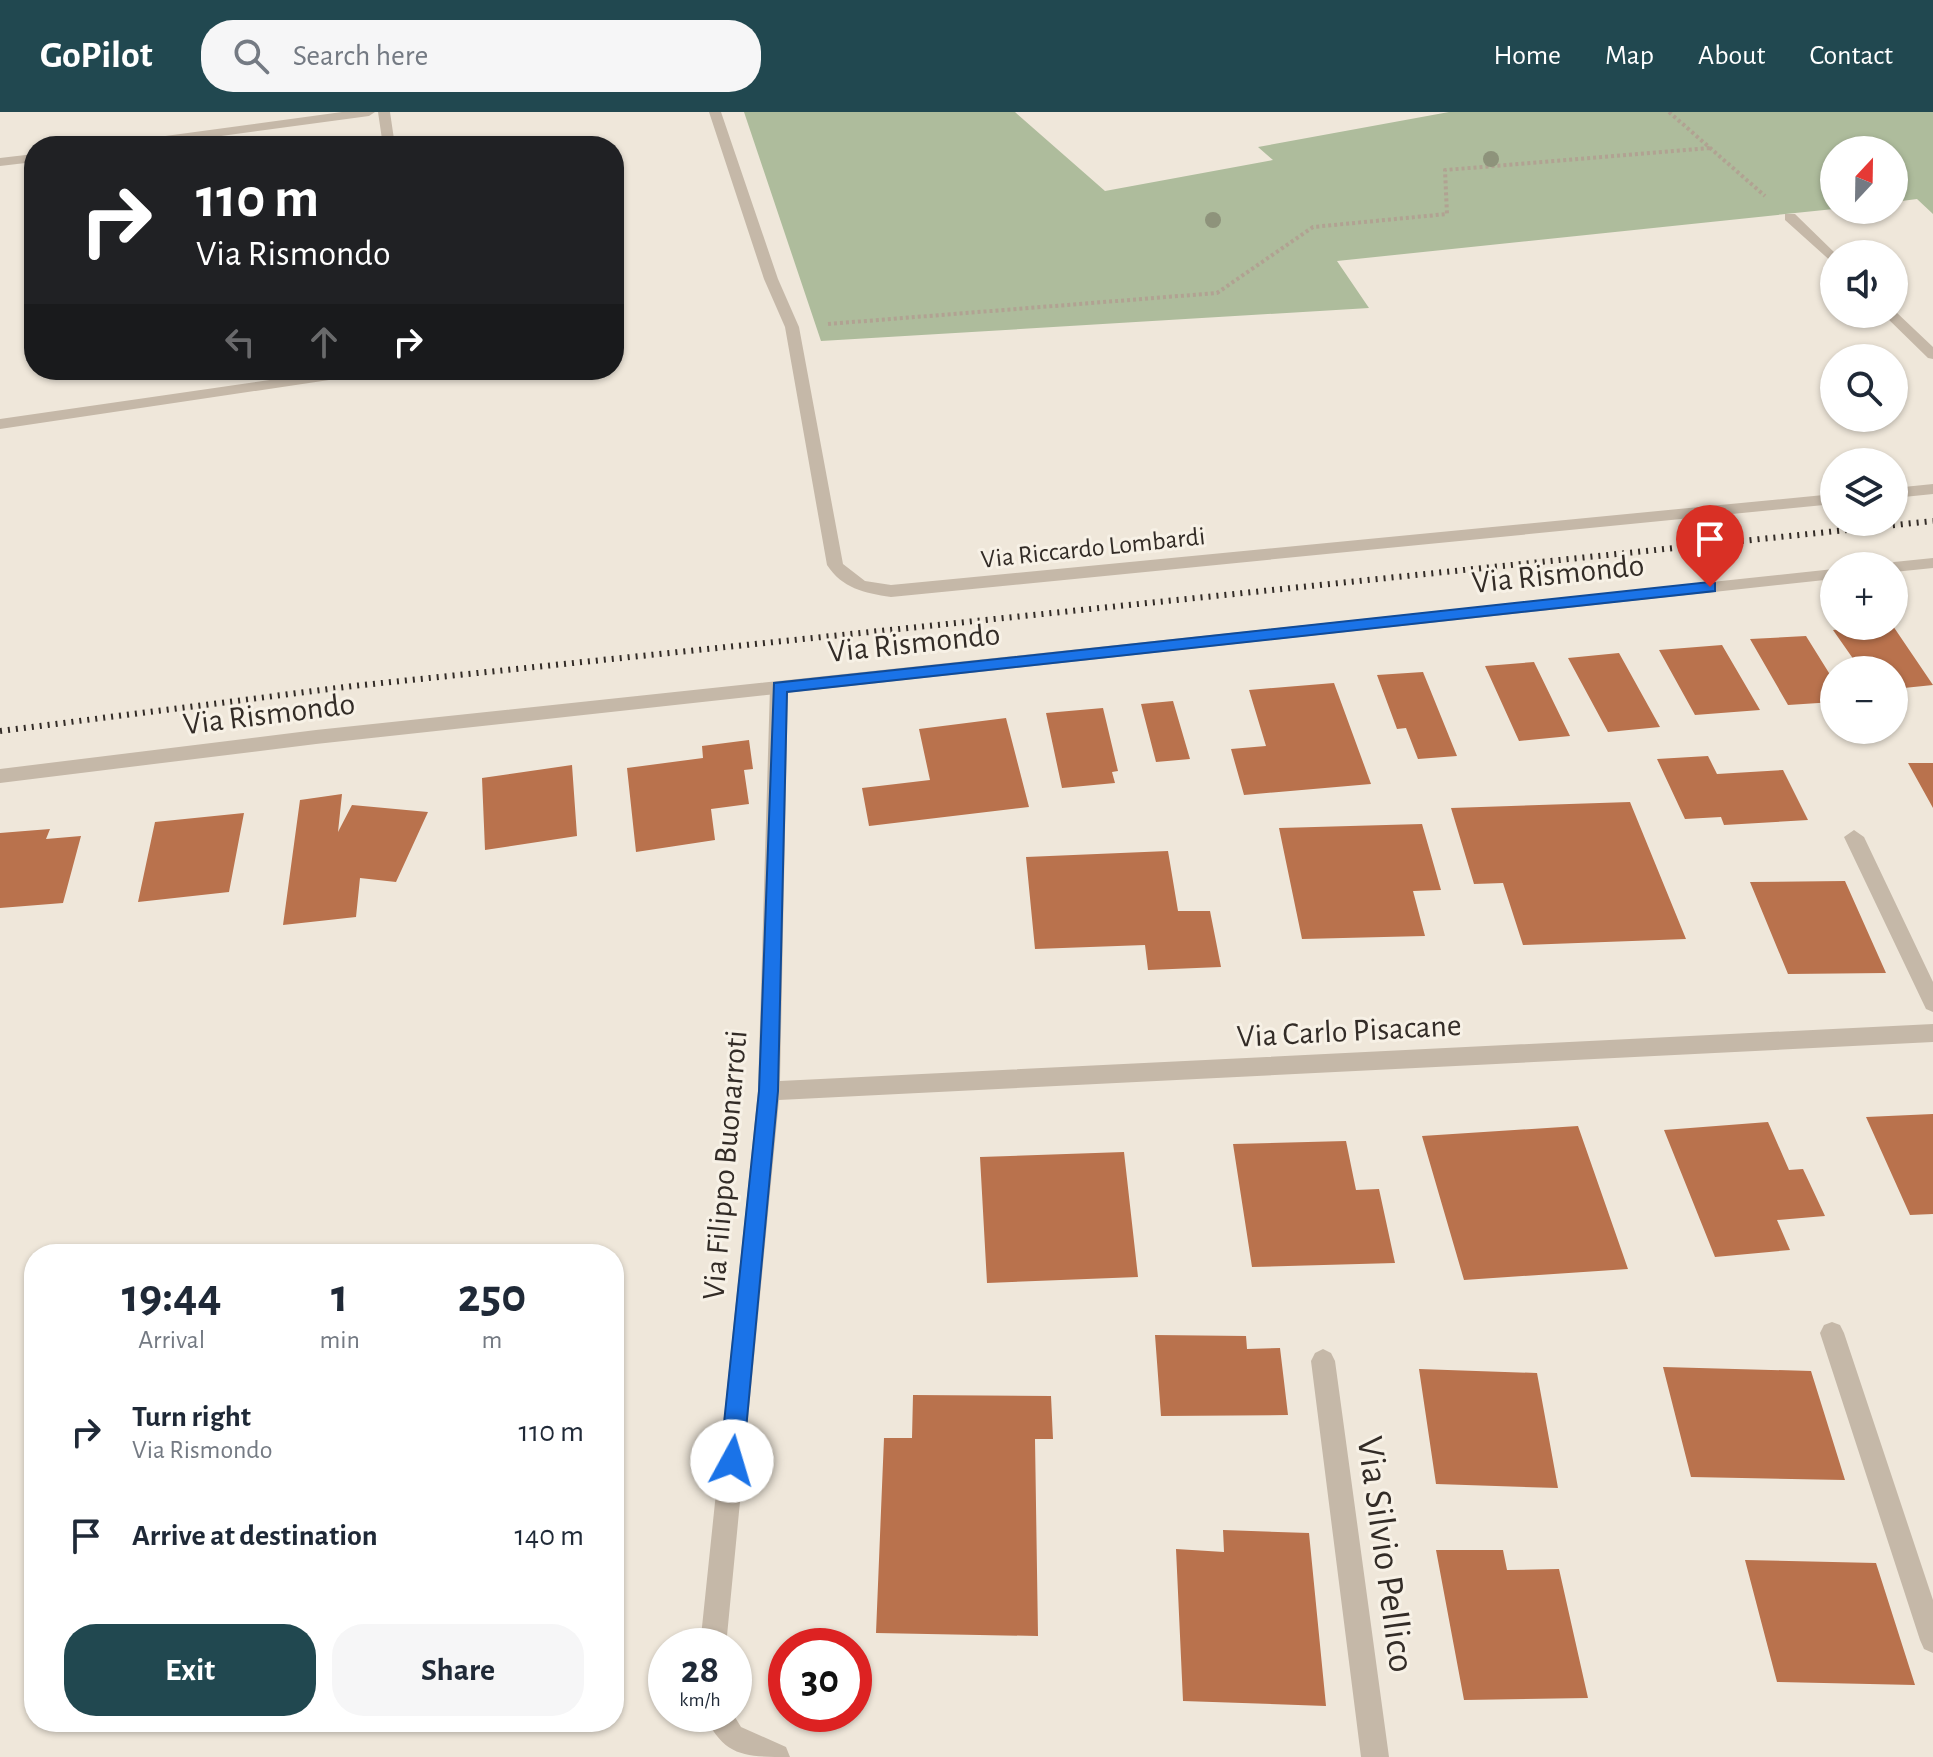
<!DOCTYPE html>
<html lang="en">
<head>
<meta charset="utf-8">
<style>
  body { margin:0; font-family:"Alegreya Sans",sans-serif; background:#f6f6f7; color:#1f2937; height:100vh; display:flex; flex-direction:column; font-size:30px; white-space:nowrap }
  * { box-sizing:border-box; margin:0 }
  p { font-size:26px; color:#747a83 }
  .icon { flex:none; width:44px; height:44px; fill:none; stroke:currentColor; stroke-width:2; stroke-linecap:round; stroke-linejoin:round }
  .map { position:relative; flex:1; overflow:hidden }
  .panel { position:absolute; left:24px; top:1132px; width:600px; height:488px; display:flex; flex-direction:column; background:#fff; border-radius:32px; box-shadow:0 2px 6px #0004 }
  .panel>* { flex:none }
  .guide { position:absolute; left:24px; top:24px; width:600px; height:244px; border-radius:32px; box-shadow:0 2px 6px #0004; background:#202124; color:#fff; overflow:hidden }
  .needle { width:52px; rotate:22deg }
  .controls { position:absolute; left:1820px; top:24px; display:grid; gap:16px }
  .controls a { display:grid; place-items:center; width:88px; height:88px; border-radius:50%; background:#fff; box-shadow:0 2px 6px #0004; font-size:40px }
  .speed { position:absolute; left:648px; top:1516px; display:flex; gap:16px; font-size:40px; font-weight:700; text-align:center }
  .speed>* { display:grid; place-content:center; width:104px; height:104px; border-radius:50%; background:#fff; box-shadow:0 2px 6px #0004; line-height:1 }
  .speed small { font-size:20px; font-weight:400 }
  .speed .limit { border:12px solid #d22; background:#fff; color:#111 }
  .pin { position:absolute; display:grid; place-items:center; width:68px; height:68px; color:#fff; margin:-82px -34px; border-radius:50% 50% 50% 0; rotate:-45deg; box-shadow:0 0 8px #0007 }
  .pin .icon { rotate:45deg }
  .me { position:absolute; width:88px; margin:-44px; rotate:6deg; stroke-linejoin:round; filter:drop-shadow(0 0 6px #0008) }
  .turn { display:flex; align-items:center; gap:28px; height:168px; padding:0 40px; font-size:36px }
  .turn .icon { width:104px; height:104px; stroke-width:2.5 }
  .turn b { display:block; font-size:56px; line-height:68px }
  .lanes { display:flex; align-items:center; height:76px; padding:0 40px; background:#0003; justify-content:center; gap:40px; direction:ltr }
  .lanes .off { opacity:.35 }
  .eta { display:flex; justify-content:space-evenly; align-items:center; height:136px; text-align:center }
  .eta b { font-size:48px; font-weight:700; line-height:56px }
  .cta { display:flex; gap:16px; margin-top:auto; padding:16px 40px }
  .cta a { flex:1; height:92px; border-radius:32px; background:#214850; color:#fff; font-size:32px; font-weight:700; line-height:92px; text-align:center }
  .cta a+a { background:#f6f6f7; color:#1f2937 }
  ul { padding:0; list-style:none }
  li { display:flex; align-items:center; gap:24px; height:104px; padding:0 40px }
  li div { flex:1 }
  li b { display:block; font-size:30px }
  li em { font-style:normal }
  header { display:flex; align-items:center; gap:48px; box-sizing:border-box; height:112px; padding:0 40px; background:#214850; color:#fff }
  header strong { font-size:38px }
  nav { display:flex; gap:44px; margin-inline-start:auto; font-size:28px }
  .search { width:560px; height:72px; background:#f6f6f7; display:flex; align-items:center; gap:20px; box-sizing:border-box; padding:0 28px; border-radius:32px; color:#747a83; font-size:30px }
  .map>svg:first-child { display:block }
</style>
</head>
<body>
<header>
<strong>GoPilot</strong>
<div class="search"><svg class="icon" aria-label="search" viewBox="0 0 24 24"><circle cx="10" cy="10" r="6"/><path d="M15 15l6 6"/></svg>Search here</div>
<nav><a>Home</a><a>Map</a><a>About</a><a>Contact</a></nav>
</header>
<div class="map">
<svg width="1933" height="1645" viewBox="0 0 1933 1645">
  <rect width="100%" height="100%" fill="#efe7da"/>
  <!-- green -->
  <path fill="#aebc9c" d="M744,0H1015L1105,79L1273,48L1258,35L1449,0H1933V102L1917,87L1894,90V38H1834V97L1337,149L1369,196L821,229Z"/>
  <!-- building -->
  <path fill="#b9724d" d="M1870,514H1893L1933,573L1894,577V558H1861L1833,518Z
    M1806,524L1834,569V590L1788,593L1750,527Z
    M1722,533L1760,598L1695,603L1659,538Z
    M1619,541L1660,615L1608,620L1568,546Z
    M1534,550L1570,624L1519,629L1485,554Z
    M1423,560L1457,644L1418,647L1406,616L1397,617L1377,563Z
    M1334,571L1371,672L1244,683L1231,637L1266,634L1249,578Z
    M1173,589L1190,647L1156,650L1141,592Z
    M1103,596L1118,659L1112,660L1115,671L1062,676L1046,601Z
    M1006,606L1029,695L869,714L862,676L930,668L919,617Z
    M749,628L753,657L744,658L749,692L711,697L715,728L636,740L627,656L703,646L702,634Z
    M1708,644L1717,662L1783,658L1808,708L1724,713L1721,705L1685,707L1657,647Z
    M1908,651H1933V696Z
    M572,653L577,724L485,738L482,666Z
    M342,682L338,720L352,693L428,700L396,770L360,766L356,805L283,813L300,688Z
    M1630,690L1686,827L1523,833L1503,771L1474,772L1451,696Z
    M244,701L229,780L138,790L155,710Z
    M1422,712L1441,778L1413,779L1425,824L1302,827L1279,716Z
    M50,717L46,727L81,724L63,791L0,796V721Z
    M1168,739L1178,799H1210L1221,855L1148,858L1145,833L1035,837L1026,745Z
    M1845,769L1886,861L1788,862L1750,770Z
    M1933,1002V1102L1910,1103L1866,1005Z
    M1768,1010L1789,1058L1803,1057L1825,1104L1777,1108L1790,1138L1715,1145L1664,1018Z
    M1578,1014L1628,1157L1464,1168L1422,1024Z
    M1346,1029L1356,1078L1379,1077L1395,1151L1252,1155L1233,1032Z
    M1124,1040L1138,1165L987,1171L980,1045Z
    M1155,1223L1246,1224L1247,1237L1280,1236L1288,1303L1161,1304Z
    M1663,1255L1811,1259L1845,1368L1691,1365Z
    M1419,1257L1537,1261L1558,1376L1436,1372Z
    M913,1283L1051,1284L1053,1327H1035L1038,1524L876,1521L884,1326H912Z
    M1223,1418L1309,1421L1326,1594L1183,1589L1176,1437L1224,1440Z
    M1436,1438H1503L1507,1458L1559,1457L1588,1586L1464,1588Z
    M1745,1448L1876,1451L1915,1573L1777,1570Z"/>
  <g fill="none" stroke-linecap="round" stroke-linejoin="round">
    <!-- path -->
    <path stroke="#b1a292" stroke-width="4" stroke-dasharray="3 3" stroke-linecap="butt" d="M1669,0L1765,84
      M828,212L1217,181L1313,115L1447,102L1445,58L1710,36"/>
    <!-- minor -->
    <path fill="#c5b8a8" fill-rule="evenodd" d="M342,0H375L369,4L148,34H115L121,30Z
      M378,0H390L395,34H383Z
      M709,0H721L778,167L799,215L843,452L865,469L891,473L1834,382V392L891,485C864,481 842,476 827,453L785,215L764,167Z
      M34,42V50L0,54V46Z
      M1785,102H1795L1836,142L1834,152L1785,108Z
      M1895,199L1933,235V247L1928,246L1883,202H1894Z
      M339,258H376L369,262L0,317V307Z
      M1933,372V382L1894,386V376Z
      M779,569L788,575L780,969L1933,912V930L779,988L726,1534H700L758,979L770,575Z
      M1854,718L1864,725L1933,870V900L1926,897L1844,725Z
      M1832,1210L1840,1213L1844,1221L1933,1488V1541L1924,1537L1920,1528L1820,1221L1824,1213Z
      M1323,1237L1331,1241L1335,1249L1389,1645H1361L1311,1249L1315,1241Z
      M704,1602H733L741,1615L786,1635L790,1645C744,1645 724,1645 704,1602Z"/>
    <!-- tertiary -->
    <path fill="#c5b8a8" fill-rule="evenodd" d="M1933,446V456L1894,460V454H1886L1894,450Z
      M1834,457V467L316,632L0,671V657L316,618Z"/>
    <!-- rail -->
    <path stroke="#332c27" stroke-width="6" stroke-dasharray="2 6" stroke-linecap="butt" d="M0,619L353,574L1933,409"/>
  </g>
  <!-- trees -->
  <g fill="#8e937b">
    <circle cx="1491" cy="47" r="8"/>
    <circle cx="1213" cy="108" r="8"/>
  </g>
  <!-- route -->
  <path fill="#1a73e8" stroke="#114b97" stroke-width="2" d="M1710,470L1715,471V479L787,580L778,979L743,1349L740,1357L732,1360L724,1357L720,1349L759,979L774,571Z"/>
  <g text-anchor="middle" stroke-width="6" stroke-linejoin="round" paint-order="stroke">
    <!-- far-street labels -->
    <g font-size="26" fill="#332c27" stroke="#f7f1e6">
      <text transform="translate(1093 435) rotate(-6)" y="9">Via Riccardo Lombardi</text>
    </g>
    <!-- street labels -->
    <g font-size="32" fill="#332c27" stroke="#f7f1e6">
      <text transform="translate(1558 461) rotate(-6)" y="11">Via Rismondo</text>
      <text transform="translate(914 530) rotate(-6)" y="11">Via Rismondo</text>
      <text transform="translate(269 601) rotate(-7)" y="11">Via Rismondo</text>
      <text transform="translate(1349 918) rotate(-3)" y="11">Via Carlo Pisacane</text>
      <text transform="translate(724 1053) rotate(-85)" y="11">Via Filippo Buonarroti</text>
    </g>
    <!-- near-street labels -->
    <g font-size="38" fill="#332c27" stroke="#f7f1e6">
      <text transform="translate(1387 1442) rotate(82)" y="13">Via Silvio Pellico</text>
    </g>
  </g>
</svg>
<div class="controls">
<a><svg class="needle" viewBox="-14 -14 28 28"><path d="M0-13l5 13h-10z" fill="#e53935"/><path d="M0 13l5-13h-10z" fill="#747a83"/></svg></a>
<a><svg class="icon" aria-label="sound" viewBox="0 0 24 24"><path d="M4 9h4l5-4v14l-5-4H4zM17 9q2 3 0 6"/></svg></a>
<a><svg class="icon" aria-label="search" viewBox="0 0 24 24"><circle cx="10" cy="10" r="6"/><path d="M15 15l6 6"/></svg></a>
<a><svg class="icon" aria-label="layers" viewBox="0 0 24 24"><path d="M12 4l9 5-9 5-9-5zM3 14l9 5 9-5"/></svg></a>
<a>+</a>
<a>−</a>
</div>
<div class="speed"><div>28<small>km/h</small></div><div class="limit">30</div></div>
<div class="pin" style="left:1710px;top:475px;background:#d93025"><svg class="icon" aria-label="arrive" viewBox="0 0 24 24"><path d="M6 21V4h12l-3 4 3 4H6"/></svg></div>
<svg class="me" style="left:732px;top:1349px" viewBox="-20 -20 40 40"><circle r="19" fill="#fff"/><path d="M0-13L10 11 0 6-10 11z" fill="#1a73e8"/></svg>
<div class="guide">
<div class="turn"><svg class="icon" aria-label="right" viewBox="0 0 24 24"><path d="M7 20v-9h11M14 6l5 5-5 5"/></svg><div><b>110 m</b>Via Rismondo</div></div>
<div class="lanes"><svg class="icon off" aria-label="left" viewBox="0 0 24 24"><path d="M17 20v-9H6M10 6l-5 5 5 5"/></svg><svg class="icon off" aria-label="ahead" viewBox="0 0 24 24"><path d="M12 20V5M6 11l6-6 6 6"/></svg><svg class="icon" aria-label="right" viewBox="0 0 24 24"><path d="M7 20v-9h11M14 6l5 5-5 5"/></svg></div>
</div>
<section class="panel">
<div class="eta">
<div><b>19:44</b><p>Arrival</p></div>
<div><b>1</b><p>min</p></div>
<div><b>250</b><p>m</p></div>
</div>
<ul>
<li><svg class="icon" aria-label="right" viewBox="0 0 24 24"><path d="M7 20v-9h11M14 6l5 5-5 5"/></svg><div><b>Turn right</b><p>Via Rismondo</p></div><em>110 m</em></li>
<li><svg class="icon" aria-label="arrive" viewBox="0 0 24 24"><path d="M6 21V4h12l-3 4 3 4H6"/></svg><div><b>Arrive at destination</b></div><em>140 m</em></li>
</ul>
<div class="cta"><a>Exit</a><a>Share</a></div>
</section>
</div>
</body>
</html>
